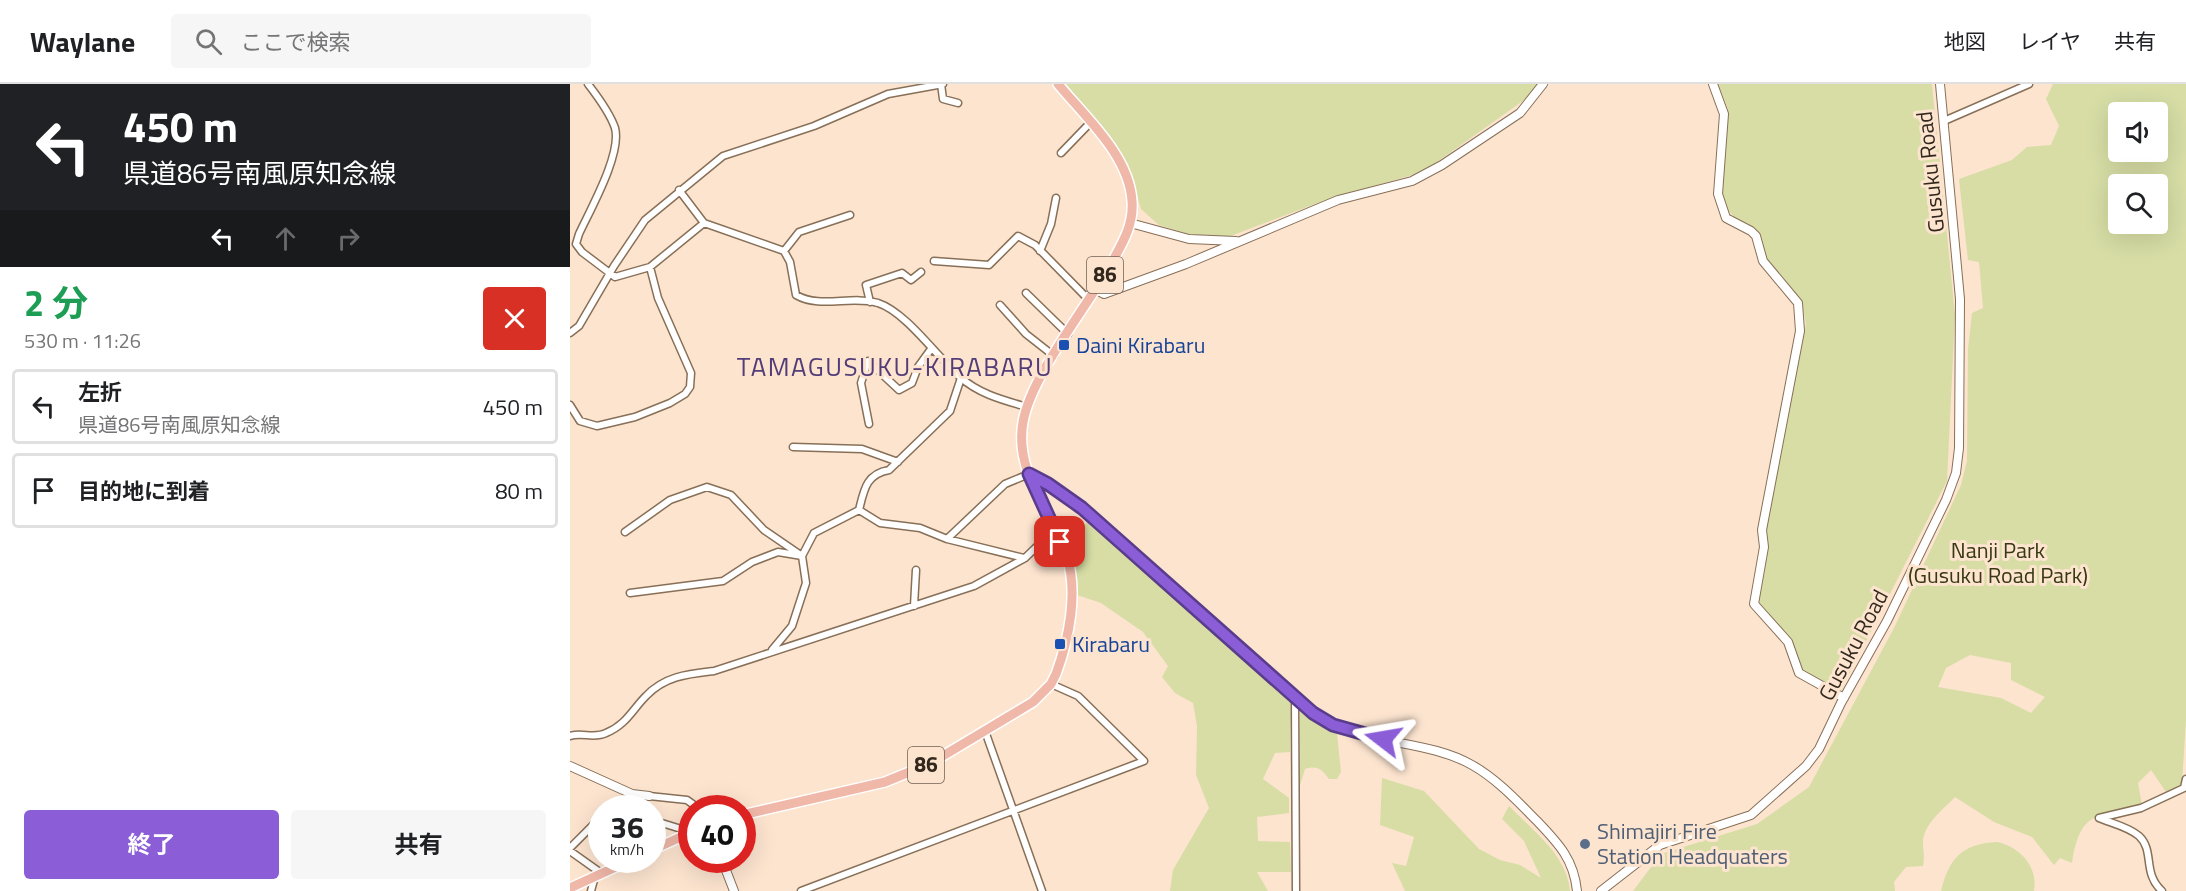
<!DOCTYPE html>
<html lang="ja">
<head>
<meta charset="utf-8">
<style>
  body { margin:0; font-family:"Titillium Web","Noto Sans JP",sans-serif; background:#f6f6f6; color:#202124; height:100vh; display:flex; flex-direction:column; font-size:22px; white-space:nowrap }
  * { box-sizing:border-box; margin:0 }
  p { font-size:20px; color:#757577 }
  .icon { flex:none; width:33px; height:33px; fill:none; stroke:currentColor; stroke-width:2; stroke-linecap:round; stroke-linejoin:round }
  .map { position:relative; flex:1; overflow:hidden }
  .drawer { display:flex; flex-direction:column; background:#fff; width:570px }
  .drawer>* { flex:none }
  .hud { background:#202124; color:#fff; overflow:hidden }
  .tools { position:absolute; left:1538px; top:18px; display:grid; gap:12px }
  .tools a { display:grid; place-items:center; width:60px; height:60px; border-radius:6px; background:#fff; box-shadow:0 6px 24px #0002; font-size:30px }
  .speed { position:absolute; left:18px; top:711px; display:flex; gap:12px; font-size:30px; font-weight:700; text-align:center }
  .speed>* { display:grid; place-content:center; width:78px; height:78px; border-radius:50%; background:#fff; box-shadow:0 6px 24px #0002; line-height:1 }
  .speed small { font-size:15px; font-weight:400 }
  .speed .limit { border:9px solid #d22; background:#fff; color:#111 }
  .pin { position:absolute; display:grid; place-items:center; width:51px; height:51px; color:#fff; margin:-26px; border-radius:12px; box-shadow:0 3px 9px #0006 }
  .me { position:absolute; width:66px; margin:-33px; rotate:284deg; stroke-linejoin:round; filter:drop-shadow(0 0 4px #0008) }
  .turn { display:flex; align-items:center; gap:21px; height:126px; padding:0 24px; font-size:27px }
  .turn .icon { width:78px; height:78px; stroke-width:2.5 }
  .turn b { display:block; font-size:42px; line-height:51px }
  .lanes { display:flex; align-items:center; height:57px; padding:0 24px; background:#0003; justify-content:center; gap:30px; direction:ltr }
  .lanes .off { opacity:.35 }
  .round { display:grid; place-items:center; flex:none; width:63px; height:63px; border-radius:6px; background:#f6f6f6 }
  .summary { display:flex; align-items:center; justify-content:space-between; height:102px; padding:0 24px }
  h1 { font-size:36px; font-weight:700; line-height:45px; color:#1e9e55 }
  .action { display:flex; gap:12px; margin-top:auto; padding:12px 24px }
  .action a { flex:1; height:69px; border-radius:6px; background:#8b5dd7; color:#fff; font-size:24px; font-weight:700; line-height:69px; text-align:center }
  .action a+a { background:#f6f6f6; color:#202124 }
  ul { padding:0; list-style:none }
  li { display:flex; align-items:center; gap:18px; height:75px; margin:0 12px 9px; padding:0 12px; border:3px solid #e0e0e0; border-radius:6px }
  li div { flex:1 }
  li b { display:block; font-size:22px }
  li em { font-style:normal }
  header { display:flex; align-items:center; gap:36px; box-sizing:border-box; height:84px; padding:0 30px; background:#fff; border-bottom:2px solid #e0e0e0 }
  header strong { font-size:28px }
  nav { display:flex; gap:33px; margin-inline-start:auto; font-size:21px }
  .search { width:420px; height:54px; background:#f6f6f6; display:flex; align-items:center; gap:15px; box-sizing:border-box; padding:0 21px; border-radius:6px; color:#757577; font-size:22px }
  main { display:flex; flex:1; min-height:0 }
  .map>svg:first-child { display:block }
</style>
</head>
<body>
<header>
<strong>Waylane</strong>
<div class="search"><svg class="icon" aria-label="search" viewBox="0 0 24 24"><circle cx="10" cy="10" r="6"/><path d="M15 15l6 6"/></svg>ここで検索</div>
<nav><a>地図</a><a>レイヤ</a><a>共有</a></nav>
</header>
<main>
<section class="drawer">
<div class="hud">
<div class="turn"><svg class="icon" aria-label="left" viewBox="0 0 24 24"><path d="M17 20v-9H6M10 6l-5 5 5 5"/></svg><div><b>450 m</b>県道86号南風原知念線</div></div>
<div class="lanes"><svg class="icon" aria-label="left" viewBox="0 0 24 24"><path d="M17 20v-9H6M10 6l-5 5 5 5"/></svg><svg class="icon off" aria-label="ahead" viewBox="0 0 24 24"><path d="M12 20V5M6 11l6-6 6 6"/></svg><svg class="icon off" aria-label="right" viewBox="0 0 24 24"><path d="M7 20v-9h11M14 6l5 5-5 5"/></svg></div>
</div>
<div class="summary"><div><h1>2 分</h1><p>530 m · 11:26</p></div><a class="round" style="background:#d93025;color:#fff"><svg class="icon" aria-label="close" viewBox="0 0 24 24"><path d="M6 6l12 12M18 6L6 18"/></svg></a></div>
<ul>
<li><svg class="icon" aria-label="left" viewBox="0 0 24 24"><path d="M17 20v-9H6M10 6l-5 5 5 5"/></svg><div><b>左折</b><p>県道86号南風原知念線</p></div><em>450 m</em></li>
<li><svg class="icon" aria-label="arrive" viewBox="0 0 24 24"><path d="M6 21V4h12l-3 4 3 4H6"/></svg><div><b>目的地に到着</b></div><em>80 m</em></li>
</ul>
<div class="action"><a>終了</a><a>共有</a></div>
</section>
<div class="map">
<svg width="1616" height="807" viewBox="0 0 1616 807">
  <rect width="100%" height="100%" fill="#fce4cf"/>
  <!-- green -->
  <path fill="#d7dda5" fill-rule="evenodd" d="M496,0H968L957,14L853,88L761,114L658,153L618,150L589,141L571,125L558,80Z
    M1148,0H1362L1385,231L1377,397L1270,609L1231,588C1225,555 1211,542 1186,521L1195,451L1236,240L1231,215L1196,178L1186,145L1167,136L1156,124L1152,105L1158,25Z
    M1483,0H1616V635L1612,700L1596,708L1581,686L1568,699L1572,721C1526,732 1510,727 1502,779L1490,774L1484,781L1462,753L1424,738L1385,713C1373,726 1353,740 1353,759C1353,769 1355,770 1353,782L1336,783L1324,798L1325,807H1063L1091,770L1187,740L1239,703L1324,544L1391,401L1397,377L1398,265L1402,229L1413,224L1409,178L1398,176L1389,95L1442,76L1457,63L1481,61L1489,42L1476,15ZM1548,28H1587V68H1548ZM1548,100H1587V140H1548ZM1400,571L1441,579V596L1475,613L1461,629L1431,614L1368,603L1376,584Z
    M483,435L505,445L521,437L660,564L721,616L720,668L705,669L693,695L719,714V729L687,733L688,757L720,758L721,788H687L698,807H600L603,786L639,724L626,691L627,642L623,619L605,609L592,593L598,582L573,548L531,519L507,511L501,472Z
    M730,628L767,649L771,688L767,695H759C752,685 747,681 735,685L730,701Z
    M812,694L854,707L909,765L930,776L950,781L971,794L954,757L932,735L939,722C963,747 997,771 1000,807H835L822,779L836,782L844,753L810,741Z
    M1427,758C1450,763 1468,782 1464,807H1371C1379,775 1391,760 1427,758Z"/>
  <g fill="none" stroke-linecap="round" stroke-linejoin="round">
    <!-- minor casing -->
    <g stroke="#886f57" stroke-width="9">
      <path id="minor" d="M18,0C28,13 40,29 45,44C52,70 20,126 9,150L6,160L12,168L45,193L80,183L134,139
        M371,0L373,15L388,19
        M1374,37L1459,0
        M491,69L520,39
        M109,106L134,139L214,167L220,178L226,211C250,225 281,211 308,219C336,228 367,273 390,293C409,310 433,316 457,323
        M214,167L229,148L280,131
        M470,167L481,140L486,114
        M364,177L419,181L448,152L465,161L519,216
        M456,209L498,250
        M300,218L296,201L332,189L341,196L351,188
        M430,221L456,250L484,272
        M0,249L9,242L44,182L75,136L153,72L244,42L318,10L373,0
        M0,321L10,337L27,342L65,333L100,319L115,310L120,303L121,289L88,214L80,183
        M299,340L291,299L298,277L329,306L342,299L348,283L361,265
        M223,363L292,365L328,378
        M289,426L310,439L350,444L377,455L435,400L459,390
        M55,448L100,416L137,403L161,411L194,446L232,472L208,468L182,478L153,497L60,509
        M377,455L454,474
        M344,522L346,486
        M202,566L222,542L236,499L232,472L244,449L289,426C294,406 296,390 319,386L380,327L391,294
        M725,614L726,807
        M415,647L472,807
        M0,652C12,648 24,655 36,649C56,641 62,626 76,612C95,592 118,590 144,587L404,502L455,474L485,445
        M79,712L117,716L128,724
        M82,736L121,748
        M0,764L32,732
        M0,767L31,789
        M21,807L25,792
        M231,807L574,677L508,612L481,600
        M1592,807C1572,789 1585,767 1569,752C1559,743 1541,739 1529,734L1571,724L1614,704L1616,695"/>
    </g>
    <!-- tertiary casing -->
    <g stroke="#886f57" stroke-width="10">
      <path id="tertiary" d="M1143,0L1154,30L1148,110L1156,134L1181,147L1186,152L1193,177L1228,219L1230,247L1192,446L1194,463L1184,520L1218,558L1229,589L1274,614
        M560,139L619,155L666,157
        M526,206L534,210L616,180L768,116L842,97L872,81L950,29L973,0
        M459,390L478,400L511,424L725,614C737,623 748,634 762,640C806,661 860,657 902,681C927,695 948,718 968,738C989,760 1004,776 1007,807
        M0,682L62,710L79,712
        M152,776L164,807
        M1031,807L1090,761L1181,731L1236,682L1249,665L1271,619L1317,537L1376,416L1386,389L1389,364L1390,215L1370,0"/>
    </g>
    <!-- primary casing -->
    <g stroke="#fff" stroke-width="12">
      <path id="primary" d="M172,731L315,698L361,679L463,618L481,600L486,590C499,555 509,507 496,470C480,427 444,387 453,338C461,292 516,224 541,180C552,160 564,141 562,117C559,71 515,33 488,0
        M82,766L122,748
        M0,804L61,776"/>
    </g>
    <!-- minor -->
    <use href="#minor" stroke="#fff" stroke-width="6"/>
    <!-- tertiary -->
    <use href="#tertiary" stroke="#fff" stroke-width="8"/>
    <!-- primary -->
    <use href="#primary" stroke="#f0b8a9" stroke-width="9"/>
  </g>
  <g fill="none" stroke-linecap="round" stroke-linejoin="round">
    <!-- route casing -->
    <g stroke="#5a3c8c" stroke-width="15">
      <path id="route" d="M490,458L459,390L478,400L512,424L743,629L763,641L813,655"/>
    </g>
    <!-- route -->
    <use href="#route" stroke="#8b5dd7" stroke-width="10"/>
  </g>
  <!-- markers -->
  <g fill="#1a4fb4" stroke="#fce4cf" stroke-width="2">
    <rect x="488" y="255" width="12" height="12" rx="3"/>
    <rect x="484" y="554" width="12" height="12" rx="3"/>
  </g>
  <circle fill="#5c6f8a" stroke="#fce4cf" stroke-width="2" cx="1015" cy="760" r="6"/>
  <g text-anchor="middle" stroke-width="6" stroke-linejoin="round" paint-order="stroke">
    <!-- shield labels -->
    <g fill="#fce4cf" stroke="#6f6052" stroke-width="1.5">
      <rect x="517" y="173" width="36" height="36" rx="4.5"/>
      <rect x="338" y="663" width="36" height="36" rx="4.5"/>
    </g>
    <g font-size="21" font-weight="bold" fill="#32281d">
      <text x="535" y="198">86</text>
      <text x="356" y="688">86</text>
    </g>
    <!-- street labels -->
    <g font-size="22" fill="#32281d" stroke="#fce4cf">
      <text transform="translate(1360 88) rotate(-96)" y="8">Gusuku Road</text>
      <text transform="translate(1283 561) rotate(-62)" y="8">Gusuku Road</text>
    </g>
    <!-- transit labels -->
    <g font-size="22" fill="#164399" stroke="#fce4cf" text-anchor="start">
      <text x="506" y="269">Daini Kirabaru</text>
      <text x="502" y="568">Kirabaru</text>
    </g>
    <!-- park labels -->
    <g font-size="22" fill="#363911" stroke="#fce4cf">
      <text x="1428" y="474">Nanji Park<tspan x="1428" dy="25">(Gusuku Road Park)</tspan></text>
    </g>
    <!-- service labels -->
    <g font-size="22" fill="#4e5e75" stroke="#fce4cf" text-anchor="start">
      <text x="1027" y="755">Shimajiri Fire<tspan x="1027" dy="25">Station Headquaters</tspan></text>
    </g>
    <!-- quarter labels -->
    <g font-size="26" letter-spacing="1.5" fill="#523d79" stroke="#fce4cf">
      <text x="325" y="292">TAMAGUSUKU-KIRABARU</text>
    </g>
  </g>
</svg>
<div class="tools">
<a><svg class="icon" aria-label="sound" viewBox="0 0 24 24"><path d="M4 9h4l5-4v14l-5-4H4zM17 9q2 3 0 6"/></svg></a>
<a><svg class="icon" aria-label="search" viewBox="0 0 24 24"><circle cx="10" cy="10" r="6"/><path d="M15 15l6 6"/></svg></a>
</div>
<div class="speed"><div>36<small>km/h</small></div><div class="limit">40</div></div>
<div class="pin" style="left:490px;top:458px;background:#d93025"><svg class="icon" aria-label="arrive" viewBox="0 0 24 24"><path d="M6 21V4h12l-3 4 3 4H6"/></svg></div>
<svg class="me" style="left:813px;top:655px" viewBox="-20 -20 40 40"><path d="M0-17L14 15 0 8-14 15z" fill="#8b5dd7" stroke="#fff" stroke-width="4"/></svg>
</div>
</main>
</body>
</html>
